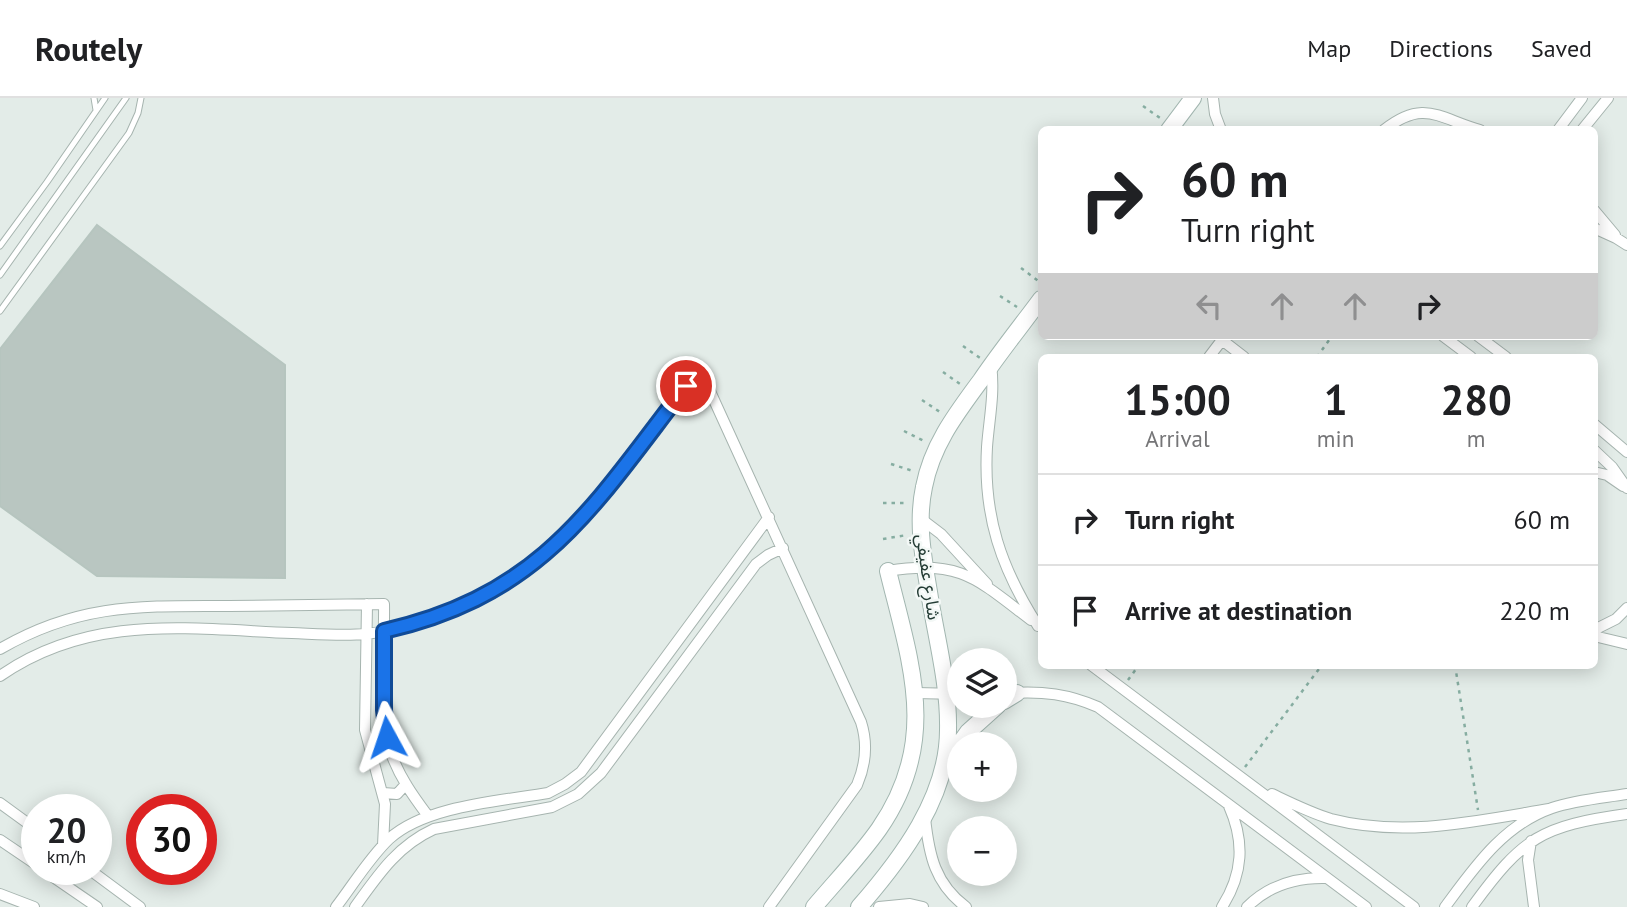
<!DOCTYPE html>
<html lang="en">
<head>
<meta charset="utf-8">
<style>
  body { margin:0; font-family:"PT Sans","Noto Sans Arabic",sans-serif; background:#f6f6f6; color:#202124; height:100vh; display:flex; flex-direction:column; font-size:26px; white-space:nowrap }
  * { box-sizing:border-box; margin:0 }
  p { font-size:23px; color:#757577 }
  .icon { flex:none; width:38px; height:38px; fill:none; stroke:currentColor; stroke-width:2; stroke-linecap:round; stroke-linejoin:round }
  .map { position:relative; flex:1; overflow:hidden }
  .details { position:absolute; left:1038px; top:256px; width:560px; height:315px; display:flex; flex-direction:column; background:#fff; border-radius:10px; box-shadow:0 4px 18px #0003 }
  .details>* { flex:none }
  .guide { position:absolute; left:1038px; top:28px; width:560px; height:214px; border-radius:10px; box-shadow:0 4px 18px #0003; background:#fff; color:#202124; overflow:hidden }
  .controls { position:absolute; left:947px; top:550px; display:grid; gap:14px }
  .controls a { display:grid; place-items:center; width:70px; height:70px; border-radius:50%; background:#fff; box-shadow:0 4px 18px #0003; font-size:35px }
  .speed { position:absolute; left:21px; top:696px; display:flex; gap:14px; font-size:35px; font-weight:700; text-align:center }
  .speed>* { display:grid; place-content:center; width:91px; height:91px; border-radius:50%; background:#fff; box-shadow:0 4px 18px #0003; line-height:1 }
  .speed small { font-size:18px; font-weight:400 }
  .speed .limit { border:10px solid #d22; background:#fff; color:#111 }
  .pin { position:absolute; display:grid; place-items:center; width:60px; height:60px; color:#fff; margin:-30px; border:4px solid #fff; border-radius:50%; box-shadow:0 2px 7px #0007 }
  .me { position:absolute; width:77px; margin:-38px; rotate:355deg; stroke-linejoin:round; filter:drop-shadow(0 0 5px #0008) }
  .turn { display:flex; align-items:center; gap:24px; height:147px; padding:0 28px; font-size:32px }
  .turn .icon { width:91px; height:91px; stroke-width:2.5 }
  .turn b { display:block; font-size:49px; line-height:60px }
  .lanes { display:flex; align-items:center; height:66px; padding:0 28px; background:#0003; justify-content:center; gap:35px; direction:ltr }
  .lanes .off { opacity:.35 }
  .eta { display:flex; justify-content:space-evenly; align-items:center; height:119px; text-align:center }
  .eta b { font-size:42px; font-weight:800; line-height:49px }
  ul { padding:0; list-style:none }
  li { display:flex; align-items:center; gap:21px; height:91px; padding:0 28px; border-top:2px solid #e0e0e0 }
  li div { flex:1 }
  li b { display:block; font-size:26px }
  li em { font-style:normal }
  header { display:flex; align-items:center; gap:42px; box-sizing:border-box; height:98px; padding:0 35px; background:#fff; border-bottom:2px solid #e0e0e0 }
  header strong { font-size:33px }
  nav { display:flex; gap:38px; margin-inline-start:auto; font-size:24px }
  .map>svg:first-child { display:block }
</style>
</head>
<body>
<header>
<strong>Routely</strong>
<nav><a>Map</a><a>Directions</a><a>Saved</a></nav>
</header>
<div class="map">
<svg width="1627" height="809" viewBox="0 0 1627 809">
  <rect width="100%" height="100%" fill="#e3ece8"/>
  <!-- building -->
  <path fill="#b9c6c1" stroke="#b6c5bf" stroke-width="2" d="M97,127L285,267V480L97,478L0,408V251Z"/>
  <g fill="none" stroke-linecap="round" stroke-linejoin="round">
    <!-- lane casing -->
    <g stroke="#a6b4af" stroke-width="7">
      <path id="lane" d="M94,0L96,12
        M0,148L47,84L105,0
        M0,177L126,0
        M0,213L129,35L138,15L141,0"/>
    </g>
    <!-- street casing -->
    <g stroke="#a6b4af" stroke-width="12">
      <path id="street" d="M1213,0L1215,16L1221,32
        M1384,32C1424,0 1440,21 1480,32
        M1558,32L1582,0
        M1582,32L1608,0
        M1594,112L1615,137
        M1594,130L1616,140L1627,147
        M1443,238L1471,259
        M1478,238L1506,259
        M1222,242L1244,259
        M1209,259L1225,238
        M991,267C995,296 989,321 987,349C983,418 1001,470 1038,528
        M1594,326L1627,354
        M1594,352L1612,369L1627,390
        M1594,374L1607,377L1623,388
        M920,420L941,436L987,486
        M888,473C960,461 977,481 1031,522
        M367,506L365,632L385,706L383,747
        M1594,532L1616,521L1627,510
        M1594,538L1627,546
        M0,551C79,505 141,508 229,508C280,507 332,507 384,506C385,552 377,609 390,652C398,677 413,698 428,718
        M1091,567L1414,809
        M0,578C90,515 189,531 292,535C317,536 342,538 366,536C418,531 470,509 514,480C586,433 634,355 686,288C694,279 704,282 709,291L861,624C868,646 866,666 857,687L769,809
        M916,595L959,596
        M1011,595C1043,593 1068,596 1098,609L1366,809
        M383,695L397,696L406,686
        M1272,696C1291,705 1311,715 1331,721C1404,740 1477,723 1549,711
        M0,705L37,732
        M925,720C929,757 935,786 966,809
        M0,742L37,767
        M1531,743L1528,762L1534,809
        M43,772L97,809
        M90,772L140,809
        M0,796L34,809
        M336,809C353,787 369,760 389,741C425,708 500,703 548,695L565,686L581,674L769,419
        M355,809C378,777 397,748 434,731L552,709L578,696L601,675L756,466L768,457L783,450
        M879,809L910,806L923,809
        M1222,809C1243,776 1245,744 1229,708
        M1247,809C1269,787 1296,779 1327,780
        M1445,809C1474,770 1503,727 1552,710C1576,702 1602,700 1627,696
        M1472,809C1523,739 1541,728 1627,716"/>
    </g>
    <!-- secondary casing -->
    <g stroke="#a2b6b0" stroke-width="18">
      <path id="secondary" d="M1169,32L1193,0
        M1004,603L1017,595
        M948,662L968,634L998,607
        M814,809C836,783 860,758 879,731C940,643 911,567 888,473
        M859,809C901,761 948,699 948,632C949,588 937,543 930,500C924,463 916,426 924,389C932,347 956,316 981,282C1000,254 1021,228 1041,201"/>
    </g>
    <!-- path -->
    <path stroke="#86ada1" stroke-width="2.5" stroke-dasharray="3.5 5" stroke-linecap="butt" d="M1143,8L1160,20
      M1021,170L1041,185
      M1000,198L1017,209
      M963,248L980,260
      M1317,259L1332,238
      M943,274L960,286
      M922,302L940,314
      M904,333L924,343
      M891,366L913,373
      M883,405H908
      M883,441L907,437
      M1455,567L1478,712
      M1128,582L1139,567
      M1245,669L1322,567"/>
    <!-- lane -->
    <use href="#lane" stroke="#fff" stroke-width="5"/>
    <!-- street -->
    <use href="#street" stroke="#fff" stroke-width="10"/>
    <!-- secondary -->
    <use href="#secondary" stroke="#fff" stroke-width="16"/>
  </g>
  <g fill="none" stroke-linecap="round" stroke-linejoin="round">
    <!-- route casing -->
    <g stroke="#114b97" stroke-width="18">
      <path id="route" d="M387,639L384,612V533C543,497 594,407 686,288"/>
    </g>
    <!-- route -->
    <use href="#route" stroke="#1a73e8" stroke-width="12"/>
  </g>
  <g text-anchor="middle" stroke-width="5" stroke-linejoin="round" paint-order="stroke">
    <!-- street labels -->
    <g font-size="18" fill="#243c35" stroke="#f3f8f6">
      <text transform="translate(928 479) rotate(82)" y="6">شارع عفيفي</text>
    </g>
  </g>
</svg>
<div class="controls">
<a><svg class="icon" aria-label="layers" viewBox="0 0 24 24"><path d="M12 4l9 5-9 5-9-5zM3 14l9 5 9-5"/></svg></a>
<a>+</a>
<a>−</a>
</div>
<div class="speed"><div>20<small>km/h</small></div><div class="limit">30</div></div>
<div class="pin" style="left:686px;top:288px;background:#d93025"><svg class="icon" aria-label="arrive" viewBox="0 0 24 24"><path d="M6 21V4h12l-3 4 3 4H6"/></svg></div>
<svg class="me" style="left:387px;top:639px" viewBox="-20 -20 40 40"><path d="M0-17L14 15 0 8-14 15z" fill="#1a73e8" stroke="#fff" stroke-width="4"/></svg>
<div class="guide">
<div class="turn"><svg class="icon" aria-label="right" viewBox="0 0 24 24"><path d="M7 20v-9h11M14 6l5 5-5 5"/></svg><div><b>60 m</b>Turn right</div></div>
<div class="lanes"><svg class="icon off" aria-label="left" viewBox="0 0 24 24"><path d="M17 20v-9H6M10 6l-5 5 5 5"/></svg><svg class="icon off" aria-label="ahead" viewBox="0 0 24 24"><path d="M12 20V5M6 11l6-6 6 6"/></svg><svg class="icon off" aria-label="ahead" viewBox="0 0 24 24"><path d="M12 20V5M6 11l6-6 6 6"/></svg><svg class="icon" aria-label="right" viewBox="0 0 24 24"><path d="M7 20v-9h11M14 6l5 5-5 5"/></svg></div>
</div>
<section class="details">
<div class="eta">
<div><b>15:00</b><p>Arrival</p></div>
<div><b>1</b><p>min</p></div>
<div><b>280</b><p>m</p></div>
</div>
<ul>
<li><svg class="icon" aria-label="right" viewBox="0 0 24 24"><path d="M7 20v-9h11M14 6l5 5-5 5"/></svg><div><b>Turn right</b></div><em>60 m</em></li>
<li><svg class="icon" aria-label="arrive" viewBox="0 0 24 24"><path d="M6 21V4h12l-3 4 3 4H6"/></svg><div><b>Arrive at destination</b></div><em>220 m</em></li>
</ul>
</section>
</div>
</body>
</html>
